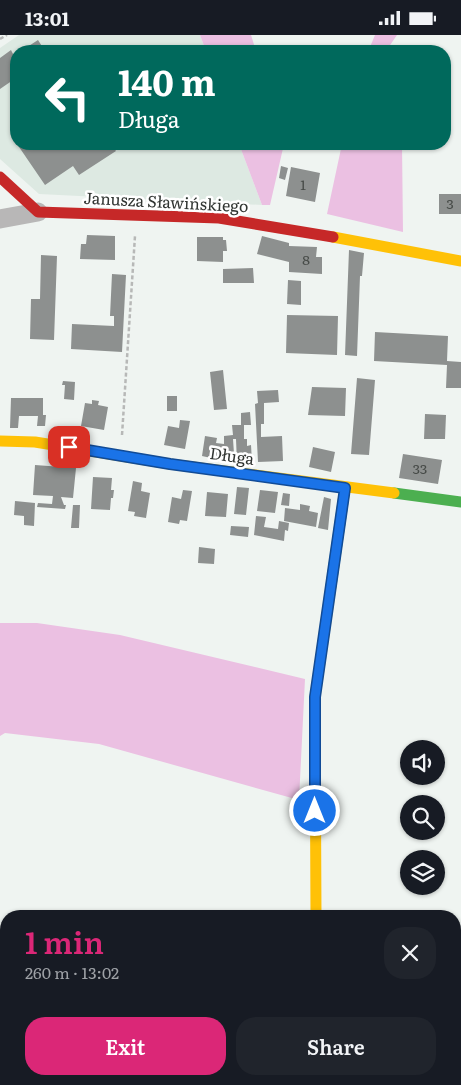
<!DOCTYPE html>
<html lang="en">
<head>
<meta charset="utf-8">
<style>
  body { margin:0; font-family:Literata,serif; background:#20242c; color:#f1f3f6; height:100vh; display:flex; flex-direction:column; font-size:19px; white-space:nowrap }
  * { box-sizing:border-box; margin:0 }
  p { font-size:16px; color:#9ea1a6 }
  .icon { flex:none; width:28px; height:28px; fill:none; stroke:currentColor; stroke-width:2; stroke-linecap:round; stroke-linejoin:round }
  .map { position:relative; flex:1; overflow:hidden }
  .drawer { position:absolute; left:0px; top:875px; width:461px; height:175px; display:flex; flex-direction:column; background:#171b24; border-radius:20px 20px 0 0; box-shadow:0 1px 4px #0004 }
  .drawer>* { flex:none }
  .banner { position:absolute; left:10px; top:10px; width:441px; height:105px; border-radius:20px; box-shadow:0 1px 4px #0004; background:#00695c; color:#fff; overflow:hidden }
  .buttons { position:absolute; left:400px; top:705px; display:grid; gap:10px }
  .buttons a { display:grid; place-items:center; width:45px; height:45px; border-radius:50%; background:#171b24; box-shadow:0 1px 4px #0004; font-size:25px }
  .pin { position:absolute; display:grid; place-items:center; width:42px; height:42px; color:#fff; margin:-21px; border-radius:10px; box-shadow:0 2px 8px #0006 }
  .me { position:absolute; width:55px; margin:-28px; rotate:0deg; stroke-linejoin:round; filter:drop-shadow(0 0 4px #0008) }
  .turn { display:flex; align-items:center; gap:18px; height:105px; padding:0 25px; font-size:22px }
  .turn .icon { width:65px; height:65px; stroke-width:2.5 }
  .turn b { display:block; font-size:35px; line-height:42px }
  .round { display:grid; place-items:center; flex:none; width:52px; height:52px; border-radius:20px; background:#20242c }
  .head { display:flex; align-items:center; justify-content:space-between; height:85px; padding:0 25px }
  h1 { font-size:30px; font-weight:600; line-height:38px; color:#db2777 }
  .cta { display:flex; gap:10px; margin-top:auto; padding:10px 25px }
  .cta a { flex:1; height:58px; border-radius:20px; background:#db2777; color:#fff; font-size:20px; font-weight:600; line-height:58px; text-align:center }
  .cta a+a { background:#20242c; color:#f1f3f6 }
  .status { display:flex; justify-content:space-between; align-items:center; height:35px; padding:0 25px; background:#171b24; direction:ltr }
  .status svg { height:14px; fill:currentColor }
  .map>svg:first-child { display:block }
</style>
</head>
<body>
<div class="status"><b>13:01</b><svg viewBox="0 0 49 12"><path d="M0 12V9h3v3zM5 12V6h3v6zM10 12V3h3v9zM15 12V0h3v12zM26 1h20v11H26zM47 4h2v5h-2z"/></svg></div>
<div class="map">
<svg width="461" height="1050" viewBox="0 0 461 1050">
  <rect width="100%" height="100%" fill="#eff4f1"/>
  <!-- built -->
  <path fill="#dde9e2" d="M19,0H200L206,16H16V109H239L262,170L39,159L0,124V13Z"/>
  <!-- forest -->
  <path fill="#ebc0e2" d="M200,0H251L256,16H206Z
    M375,0H397L386,16H338L370,12Z
    M239,109H284L270,170H262Z
    M342,109H402L403,197L327,179Z
    M0,588H37L120,600L305,644L299,765L99,709L5,698L0,701Z
    M0,988H6V1044H244L252,1050H0Z"/>
  <!-- building -->
  <path fill="#8d908f" d="M38,5L45,16H21Z
    M11,15L14,21L16,19V43L0,54V23Z
    M17,109H111L116,116L79,140L73,131L45,150Z
    M281,131L288,133L285,145L279,143Z
    M291,132L320,138L315,167L286,161Z
    M439,159H461V179H439Z
    M87,200L115,201V225L80,224L81,209H86Z
    M262,201L289,208V211L317,212L316,222H322V239L289,237V227L257,219Z
    M197,202H223V205H226L227,216H223V227L197,226Z
    M349,215L364,218L362,241H360L357,321L345,320Z
    M41,220L57,221L54,305L30,304L31,264H40Z
    M253,233L254,248H223V234Z
    M112,239L126,240L122,317L71,314L72,289L114,291V281H110Z
    M288,245L301,246V270L287,269Z
    M287,280L338,281L337,320L286,318Z
    M375,297L448,301L447,326L461,327V353H446L447,330L374,326Z
    M223,335L227,374L214,375L210,337Z
    M357,343L375,345L369,420L351,419Z
    M63,346L75,347L74,365L64,364L65,350H62Z
    M312,352L346,353L345,381L308,380Z
    M278,355L279,367L264,368V389H261V402L282,401L283,426L258,427L255,369L258,368L257,356Z
    M167,361H177V376H167Z
    M11,363H43V380H46L45,391H37L38,381H19L18,393H10Z
    M92,365L99,366L98,370L108,372L104,395L81,391L85,368L92,369Z
    M250,377L251,390H244V404H247V411L251,410L252,427L237,428L236,404H233L234,419L221,420L220,425L202,421L205,401L217,403L216,408L224,409V401L233,400L232,390H241V378Z
    M425,379L446,380L445,404H424Z
    M180,385L190,386L185,414L164,410L168,391L179,393Z
    M313,412L335,417L331,437L309,432Z
    M403,419L442,425L438,449L399,443Z
    M35,430L76,433L73,463L61,462L64,470H66L65,474L37,472L38,468L52,469L53,461L33,460Z
    M93,442L112,443L111,455H114L113,463H111L110,475L91,474Z
    M133,446L142,448L141,456L150,458L146,483L134,481L135,477L128,476Z
    M237,452L249,453L246,480L234,479Z
    M183,455L192,456L187,486L180,485L179,489L168,487L172,462L181,464Z
    M260,455L278,457L275,478L257,476Z
    M207,457L228,459L226,482L205,481Z
    M283,458L290,459L289,471L281,470Z
    M324,462L331,464L328,495L318,493Z
    M15,466L35,468L34,491L24,490V481L14,480Z
    M300,469L310,471L309,476L318,478L316,492L284,486L285,473L300,475Z
    M73,470H80L79,493H71Z
    M256,481L266,482L264,492L278,494L279,486L289,488L288,496L285,495L284,506L254,500Z
    M231,491L249,492L248,502L230,500Z
    M199,512L215,514L214,529L198,528Z
    M0,941H6V957L0,958Z"/>
  <g fill="none" stroke-linecap="round" stroke-linejoin="round">
    <!-- path -->
    <path stroke="#b7b8b7" stroke-width="2.5" stroke-dasharray="4 2.5" stroke-linecap="butt" d="M0,4L7,0
      M122,400L135,201"/>
    <!-- street -->
    <path stroke="#b8b7b7" stroke-width="19" d="M0,184L38,177
      M0,978L6,977
      M269,1044L276,1050
      M317,1050L321,1044"/>
    <!-- fast -->
    <path stroke="#4caf50" stroke-width="11" d="M394,458L461,467
      M331,551L345,453"/>
    <!-- slow -->
    <path stroke="#ffc107" stroke-width="11" d="M333,202L461,226
      M0,406L35,407L170,429L394,458
      M316,881L315,662L331,551"/>
    <!-- jam -->
    <path stroke="#c62828" stroke-width="11" d="M0,142L38,177L219,183L333,202"/>
  </g>
  <g fill="none" stroke-linecap="round" stroke-linejoin="round">
    <!-- route casing -->
    <g stroke="#114b97" stroke-width="12">
      <path id="route" d="M69,412L170,429L345,453L315,662V776"/>
    </g>
    <!-- route -->
    <use href="#route" stroke="#1a73e8" stroke-width="9"/>
  </g>
  <g text-anchor="middle" stroke-width="5" stroke-linejoin="round" paint-order="stroke">
    <!-- number labels -->
    <g font-size="14" fill="#484c49">
      <text x="303" y="155">1</text>
      <text x="450" y="174">3</text>
      <text x="306" y="230">8</text>
      <text x="420" y="439">33</text>
    </g>
    <!-- street labels -->
    <g font-size="16" fill="#313532" stroke="#fff">
      <text transform="translate(166 167) rotate(3)" y="6">Janusza Sławińskiego</text>
      <text transform="translate(232 421) rotate(8)" y="6">Długa</text>
    </g>
  </g>
</svg>
<div class="buttons">
<a><svg class="icon" aria-label="sound" viewBox="0 0 24 24"><path d="M4 9h4l5-4v14l-5-4H4zM17 9q2 3 0 6"/></svg></a>
<a><svg class="icon" aria-label="search" viewBox="0 0 24 24"><circle cx="10" cy="10" r="6"/><path d="M15 15l6 6"/></svg></a>
<a><svg class="icon" aria-label="layers" viewBox="0 0 24 24"><path d="M12 4l9 5-9 5-9-5zM3 14l9 5 9-5"/></svg></a>
</div>
<div class="pin" style="left:69px;top:412px;background:#d93025"><svg class="icon" aria-label="arrive" viewBox="0 0 24 24"><path d="M6 21V4h12l-3 4 3 4H6"/></svg></div>
<svg class="me" style="left:315px;top:776px" viewBox="-20 -20 40 40"><circle r="17" fill="#1a73e8" stroke="#fff" stroke-width="3"/><path d="M0-11L8 9 0 5-8 9z" fill="#fff"/></svg>
<div class="banner">
<div class="turn"><svg class="icon" aria-label="left" viewBox="0 0 24 24"><path d="M17 20v-9H6M10 6l-5 5 5 5"/></svg><div><b>140 m</b>Długa</div></div>
</div>
<section class="drawer">
<div class="head"><div><h1>1 min</h1><p>260 m · 13:02</p></div><a class="round"><svg class="icon" aria-label="close" viewBox="0 0 24 24"><path d="M6 6l12 12M18 6L6 18"/></svg></a></div>
<div class="cta"><a>Exit</a><a>Share</a></div>
</section>
</div>
</body>
</html>
